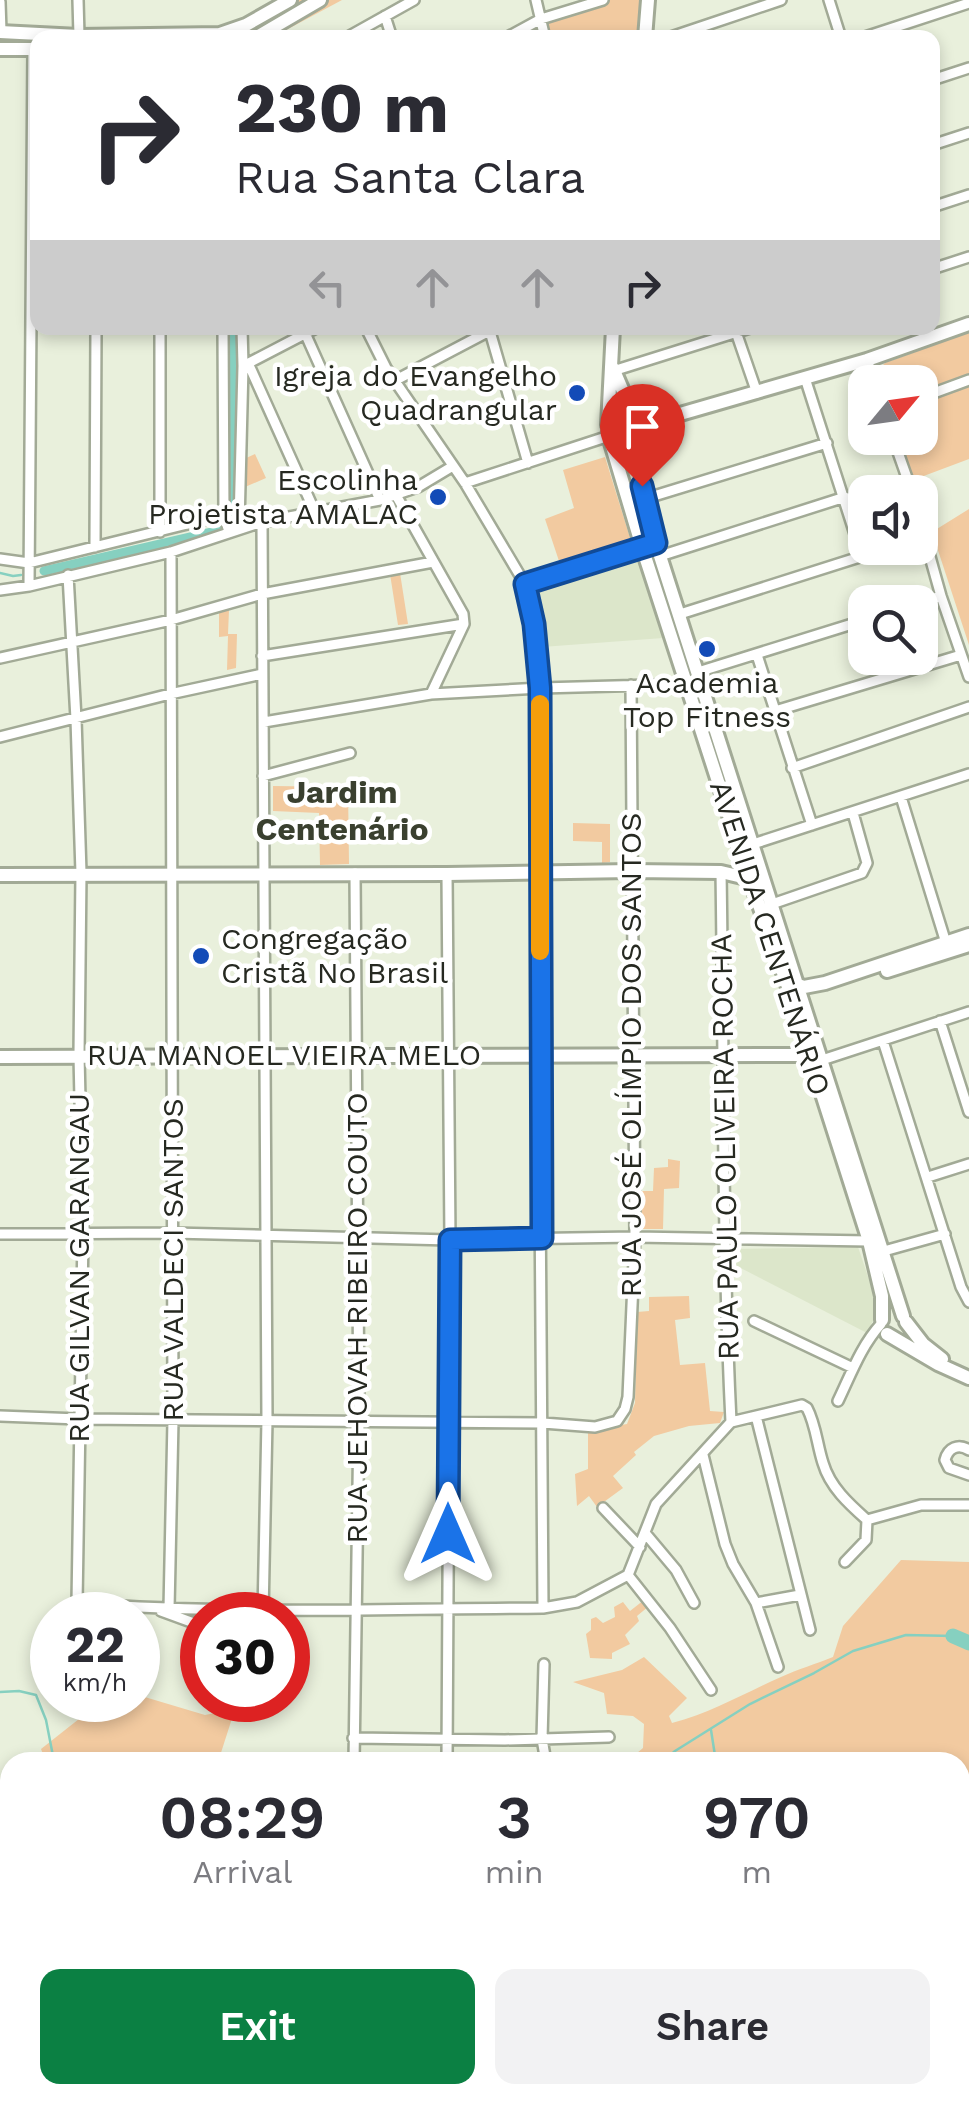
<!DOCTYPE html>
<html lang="en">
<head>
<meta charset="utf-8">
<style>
  body { margin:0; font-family:"Work Sans",sans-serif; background:#f2f2f3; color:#2b2b33; height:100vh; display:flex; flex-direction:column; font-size:38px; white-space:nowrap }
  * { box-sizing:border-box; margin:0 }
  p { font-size:32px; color:#7c7c81 }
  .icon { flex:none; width:55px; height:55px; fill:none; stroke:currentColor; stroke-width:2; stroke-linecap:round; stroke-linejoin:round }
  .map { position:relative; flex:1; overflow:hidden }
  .panel { position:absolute; left:0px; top:1752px; width:970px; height:352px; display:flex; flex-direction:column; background:#fff; border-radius:30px 30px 0 0; box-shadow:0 5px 15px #0003 }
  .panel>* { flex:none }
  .banner { position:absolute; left:30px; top:30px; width:910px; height:305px; border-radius:20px; box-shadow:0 5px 15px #0003; background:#fff; color:#2b2b33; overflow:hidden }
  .needle { width:65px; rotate:61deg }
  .tools { position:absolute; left:848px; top:365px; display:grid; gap:20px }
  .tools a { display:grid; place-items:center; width:90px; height:90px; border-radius:20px; background:#fff; box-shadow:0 5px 15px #0003; font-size:50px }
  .speed { position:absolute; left:30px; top:1592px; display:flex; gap:20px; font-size:50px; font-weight:700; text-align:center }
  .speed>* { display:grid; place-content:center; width:130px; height:130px; border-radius:50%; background:#fff; box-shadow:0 5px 15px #0003; line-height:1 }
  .speed small { font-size:25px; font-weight:400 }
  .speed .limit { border:15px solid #d22; background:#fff; color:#111 }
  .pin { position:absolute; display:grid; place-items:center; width:85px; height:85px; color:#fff; margin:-102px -42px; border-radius:50% 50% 50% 0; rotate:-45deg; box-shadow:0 0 10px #0007 }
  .pin .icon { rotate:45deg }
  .me { position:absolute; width:110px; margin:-55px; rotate:0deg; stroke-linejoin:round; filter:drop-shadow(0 0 8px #0008) }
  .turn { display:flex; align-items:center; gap:35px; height:210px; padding:0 40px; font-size:45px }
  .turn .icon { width:130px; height:130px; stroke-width:2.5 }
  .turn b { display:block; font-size:70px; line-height:85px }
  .lanes { display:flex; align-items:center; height:95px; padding:0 40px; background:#0003; justify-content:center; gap:50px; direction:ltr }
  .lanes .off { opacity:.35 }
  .eta { display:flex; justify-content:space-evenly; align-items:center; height:170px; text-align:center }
  .eta b { font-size:60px; font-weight:600; line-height:70px }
  .primary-button { display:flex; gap:20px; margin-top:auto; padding:20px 40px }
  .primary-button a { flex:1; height:115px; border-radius:20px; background:#0b8043; color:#fff; font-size:40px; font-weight:600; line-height:115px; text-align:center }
  .primary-button a+a { background:#f2f2f3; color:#2b2b33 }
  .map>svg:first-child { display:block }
</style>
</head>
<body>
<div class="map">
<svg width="969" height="2103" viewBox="0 0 969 2103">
  <rect width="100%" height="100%" fill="#e9f0dc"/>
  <!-- built -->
  <path fill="#dce6ca" d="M636,555L663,638L542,647V630L533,584Z
    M858,1247L876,1300L874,1319L867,1333L731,1263L733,1249Z
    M106,2095H204L185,2103H109Z
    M232,2095H293V2103H213Z"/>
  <!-- green -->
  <path fill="#f2caa0" d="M292,0H342L273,37L259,23Z
    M602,0H641L637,37H548L542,16Z
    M969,332V459L913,480L899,438H920V382H882L878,370L885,363Z
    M630,415L643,419L648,429L645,442L634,449L621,446L614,434L619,420Z
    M255,454L266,478L245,487L244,459Z
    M605,457L631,541L560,564L545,519L574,508L563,470Z
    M969,509V645L932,532Z
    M400,573L408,624L398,625L390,574Z
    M229,610L228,634H237L236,668L227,670L228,636L219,637V611Z
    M273,786L348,787L349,864L320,865L319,813L273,811Z
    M573,823L610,824V862L602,863V842L573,841Z
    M668,1159L680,1161L679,1188L664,1189L663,1229H641V1191H653L654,1168L668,1167Z
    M689,1296L690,1318L675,1320L680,1365L705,1363L710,1411L724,1412L720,1423L689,1426L654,1436L634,1452L636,1455L613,1476L623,1488L597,1507L589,1496L577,1506L575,1474L588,1469V1431L627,1424L635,1403L637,1312L649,1311V1297Z
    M901,1560L969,1562V1906H960V1762H586L637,1753L643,1748L644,1724L633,1716L607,1714L604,1693L573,1682L622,1670L644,1657L687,1698L669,1716L672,1723C711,1713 745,1693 781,1677C798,1669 816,1664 833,1657L843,1626Z
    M644,1600L649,1606L637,1616L639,1621L625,1635L630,1644L612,1653V1659L590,1658L586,1634L591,1630V1619L596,1617L603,1623L615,1617L614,1607L623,1602L630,1611Z
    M138,1695L205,1715L235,1709L218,1762H46L41,1749L103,1700H138Z"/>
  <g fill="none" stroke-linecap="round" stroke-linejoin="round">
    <!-- stream -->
    <path stroke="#86d0c0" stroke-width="2.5" d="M0,573L13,576L21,575
      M0,1692L19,1691L36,1695L46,1720L53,1756L59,1762
      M711,1730L716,1762
      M663,1762L675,1751L750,1704L814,1673L853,1651L906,1635L953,1636
      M676,2095L682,2103"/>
    <!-- canal -->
    <path stroke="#86d0c0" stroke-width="9" d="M44,571L225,529L232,513V328
      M413,2103L444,2095"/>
    <!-- river -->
    <path stroke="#86d0c0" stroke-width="15" d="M953,1636L969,1643"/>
    <!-- street casing -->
    <g stroke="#a2aa96" stroke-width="14">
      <path id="street" d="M78,0L79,36
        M536,0L545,38
        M829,0L841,38
        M0,2L1,32
        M385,16L392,38
        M346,38L414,0
        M506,38L541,19L603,0
        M668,38L781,0
        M862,38L969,3
        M932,80L969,68
        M932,145L969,133
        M932,207L969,195
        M932,269L969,257
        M160,328V532
        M223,328L224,515L229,532
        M366,328L386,368L465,483L525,584L534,624L541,688L539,1054L543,1608
        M489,328L528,463
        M736,332L757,393
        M305,333L380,500
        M867,360L875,382
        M248,363L315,512
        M243,366L316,328
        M613,371L750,328
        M805,378L862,556
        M396,380L495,328
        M920,398L969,380
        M893,438L912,492
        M465,483L609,436
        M396,495L463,614L464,624L431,694
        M644,499L827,443
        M920,521L941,596L969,677
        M262,522L267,1420L263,1614
        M231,531L239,524L243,366L242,328
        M95,547L96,328
        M660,556L845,497
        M0,559L29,563L224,515
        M68,575L76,719L81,873L79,1055L83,1235L77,1603C232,1615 388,1609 543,1608L577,1602L628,1575L656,1504L731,1422
        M525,584L656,543
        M29,586L33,49
        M0,590L29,586L171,552L262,522L380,500L418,487L453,466
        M920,602L941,596
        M680,614L888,548
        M757,655L812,825
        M262,656L464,624
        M0,658L171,620L262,594L433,562
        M698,672L865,620
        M775,711L961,655
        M264,722L431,694L541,688L688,684
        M0,737L170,694L262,674
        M792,768L969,707
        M263,776L350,753
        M901,797L946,943
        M753,844L969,774
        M721,872C724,1055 722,1239 731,1422
        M772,904L862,873L867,863L853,813
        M940,1021L969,1112
        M883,1041L961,1287L969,1302
        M822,1060L969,1012
        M928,1177L969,1164
        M0,1234L173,1233L450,1240L635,1237L869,1241
        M884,1251L945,1234
        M754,1321L853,1368
        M838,1401C851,1374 861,1346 881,1324
        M0,1416L79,1419L543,1423L595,1427L617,1421L625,1409L628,1397L635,1237L631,685
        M756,1416L810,1630
        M731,1422L802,1405L807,1408C816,1425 817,1445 823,1463C830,1487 849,1504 867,1520L866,1540L845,1562
        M969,1450C958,1443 948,1448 945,1460L949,1468L969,1475
        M703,1455L725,1544L733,1564L756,1603L778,1667
        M603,1508L640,1547
        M867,1520L921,1505H969
        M645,1533L676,1570L694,1603
        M628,1575L670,1628L711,1690
        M756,1603L800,1595
        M169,1609L173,1420L171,552
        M161,1611L202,1626
        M544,1664L542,1739L546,1762
        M353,1738L505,1740L609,1737
        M354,1762L359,1420L355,873
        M447,1762L450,1240L447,874
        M0,1880L10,1913
        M960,2048H969
        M78,2095L81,2103
        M576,2095L579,2103
        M670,2095L674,2103
        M688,2095L693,2103
        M823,2095L831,2103
        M873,2103V2095
        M947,2103V2095"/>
    </g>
    <!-- secondary casing -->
    <g stroke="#a2aa96" stroke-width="18">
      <path id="secondary" d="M0,32L79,36L220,34L246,25L290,0
        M255,38L320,0
        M645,38L648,0
        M0,49H38
        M613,368L625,396L638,413
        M609 433a21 21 0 1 1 42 0a21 21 0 1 1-42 0Z
        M649,423L867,360L969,324
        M608,425L613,328
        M611,443L642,547L749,877L786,981L869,1241L882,1296V1320
        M646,447C637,485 649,518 660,556L903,1316
        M0,875L447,874L631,871L721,872L755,880
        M887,971L969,945
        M795,984L804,987L825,983L969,935
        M0,1057L808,1055
        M906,1322L923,1344L942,1359
        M887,1334L938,1364L969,1378"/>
    </g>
    <!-- primary casing -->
    <g stroke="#a2aa96" stroke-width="19">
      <path id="primary" d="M0,1823L10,1860
        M960,1949L969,1950
        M0,2029L10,2047
        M38,2095L43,2103
        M96,2095L99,2103
        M206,2103L225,2095"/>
    </g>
    <!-- street -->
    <use href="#street" stroke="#fff" stroke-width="9"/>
    <!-- secondary -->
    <use href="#secondary" stroke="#fff" stroke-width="12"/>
    <!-- primary -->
    <use href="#primary" stroke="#fff" stroke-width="14"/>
  </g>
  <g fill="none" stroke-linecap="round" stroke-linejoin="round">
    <!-- route casing -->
    <g stroke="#114b97" stroke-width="25">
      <path id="route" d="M448,1534L450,1240L542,1238L540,688L534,624L525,584L656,543L642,486"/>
    </g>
    <!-- route -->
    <use href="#route" stroke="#1a73e8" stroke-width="18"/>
    <!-- slow -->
    <path stroke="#f59e0b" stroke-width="18" d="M540,951V704"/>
  </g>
  <!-- markers -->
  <g fill="#134bb7" stroke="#fff" stroke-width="4">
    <circle cx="577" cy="393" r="10"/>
    <circle cx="438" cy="497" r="10"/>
    <circle cx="707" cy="649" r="10"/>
    <circle cx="201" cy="956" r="10"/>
  </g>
  <g text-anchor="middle" stroke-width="9" stroke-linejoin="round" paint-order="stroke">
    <!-- poi labels -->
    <g font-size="30" fill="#262921" stroke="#fff" text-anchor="end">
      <text x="557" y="386">Igreja do Evangelho<tspan x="557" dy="34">Quadrangular</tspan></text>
      <text x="418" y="490">Escolinha<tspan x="418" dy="34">Projetista AMALAC</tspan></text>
      <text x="707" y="693" text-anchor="middle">Academia<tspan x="707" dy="34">Top Fitness</tspan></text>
      <text x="221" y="949" text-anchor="start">Congregação<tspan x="221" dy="34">Cristã No Brasil</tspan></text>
    </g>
    <!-- street labels -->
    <g font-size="30" fill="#262921" stroke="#fff">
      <text transform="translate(770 938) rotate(72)" y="10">AVENIDA CENTENÁRIO</text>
      <text x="284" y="1065">RUA MANOEL VIEIRA MELO</text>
      <text transform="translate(631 1055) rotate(-90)" y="10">RUA JOSÉ OLÍMPIO DOS SANTOS</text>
      <text transform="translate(725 1147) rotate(-91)" y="10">RUA PAULO OLIVEIRA ROCHA</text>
      <text transform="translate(173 1260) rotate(-90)" y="10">RUA VALDECI SANTOS</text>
      <text transform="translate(79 1268) rotate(-90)" y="10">RUA GILVAN GARANGAU</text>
      <text transform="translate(357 1318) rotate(-90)" y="10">RUA JEHOVAH RIBEIRO COUTO</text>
    </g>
    <!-- neighbourhood labels -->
    <g font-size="32" font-weight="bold" fill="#3a402f" stroke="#fff">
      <text x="342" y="803">Jardim<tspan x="342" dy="37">Centenário</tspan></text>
    </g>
  </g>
</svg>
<div class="tools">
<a><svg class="needle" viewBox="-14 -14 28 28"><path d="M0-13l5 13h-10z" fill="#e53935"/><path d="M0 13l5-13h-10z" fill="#7c7c81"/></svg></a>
<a><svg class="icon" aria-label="sound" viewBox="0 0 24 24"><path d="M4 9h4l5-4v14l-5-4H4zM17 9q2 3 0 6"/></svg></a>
<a><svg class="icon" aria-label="search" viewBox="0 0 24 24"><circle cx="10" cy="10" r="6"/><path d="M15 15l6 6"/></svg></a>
</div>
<div class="speed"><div>22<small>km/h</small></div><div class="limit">30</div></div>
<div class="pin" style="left:642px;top:486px;background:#d93025"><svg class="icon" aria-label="arrive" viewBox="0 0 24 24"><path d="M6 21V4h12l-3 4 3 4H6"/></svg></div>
<svg class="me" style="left:448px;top:1534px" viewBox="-20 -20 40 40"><path d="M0-17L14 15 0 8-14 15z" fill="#1a73e8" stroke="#fff" stroke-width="4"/></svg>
<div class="banner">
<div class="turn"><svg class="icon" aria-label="right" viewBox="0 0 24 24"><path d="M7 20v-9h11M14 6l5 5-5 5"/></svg><div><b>230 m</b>Rua Santa Clara</div></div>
<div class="lanes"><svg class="icon off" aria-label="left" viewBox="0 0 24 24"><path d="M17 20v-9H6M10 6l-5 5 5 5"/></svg><svg class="icon off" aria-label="ahead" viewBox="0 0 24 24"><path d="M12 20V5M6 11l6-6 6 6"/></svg><svg class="icon off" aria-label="ahead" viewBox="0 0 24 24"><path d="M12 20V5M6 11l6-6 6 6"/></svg><svg class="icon" aria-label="right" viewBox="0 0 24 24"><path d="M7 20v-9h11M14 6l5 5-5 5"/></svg></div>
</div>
<section class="panel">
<div class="eta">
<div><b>08:29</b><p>Arrival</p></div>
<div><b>3</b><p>min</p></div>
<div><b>970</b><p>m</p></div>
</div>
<div class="primary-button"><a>Exit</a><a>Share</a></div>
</section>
</div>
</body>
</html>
